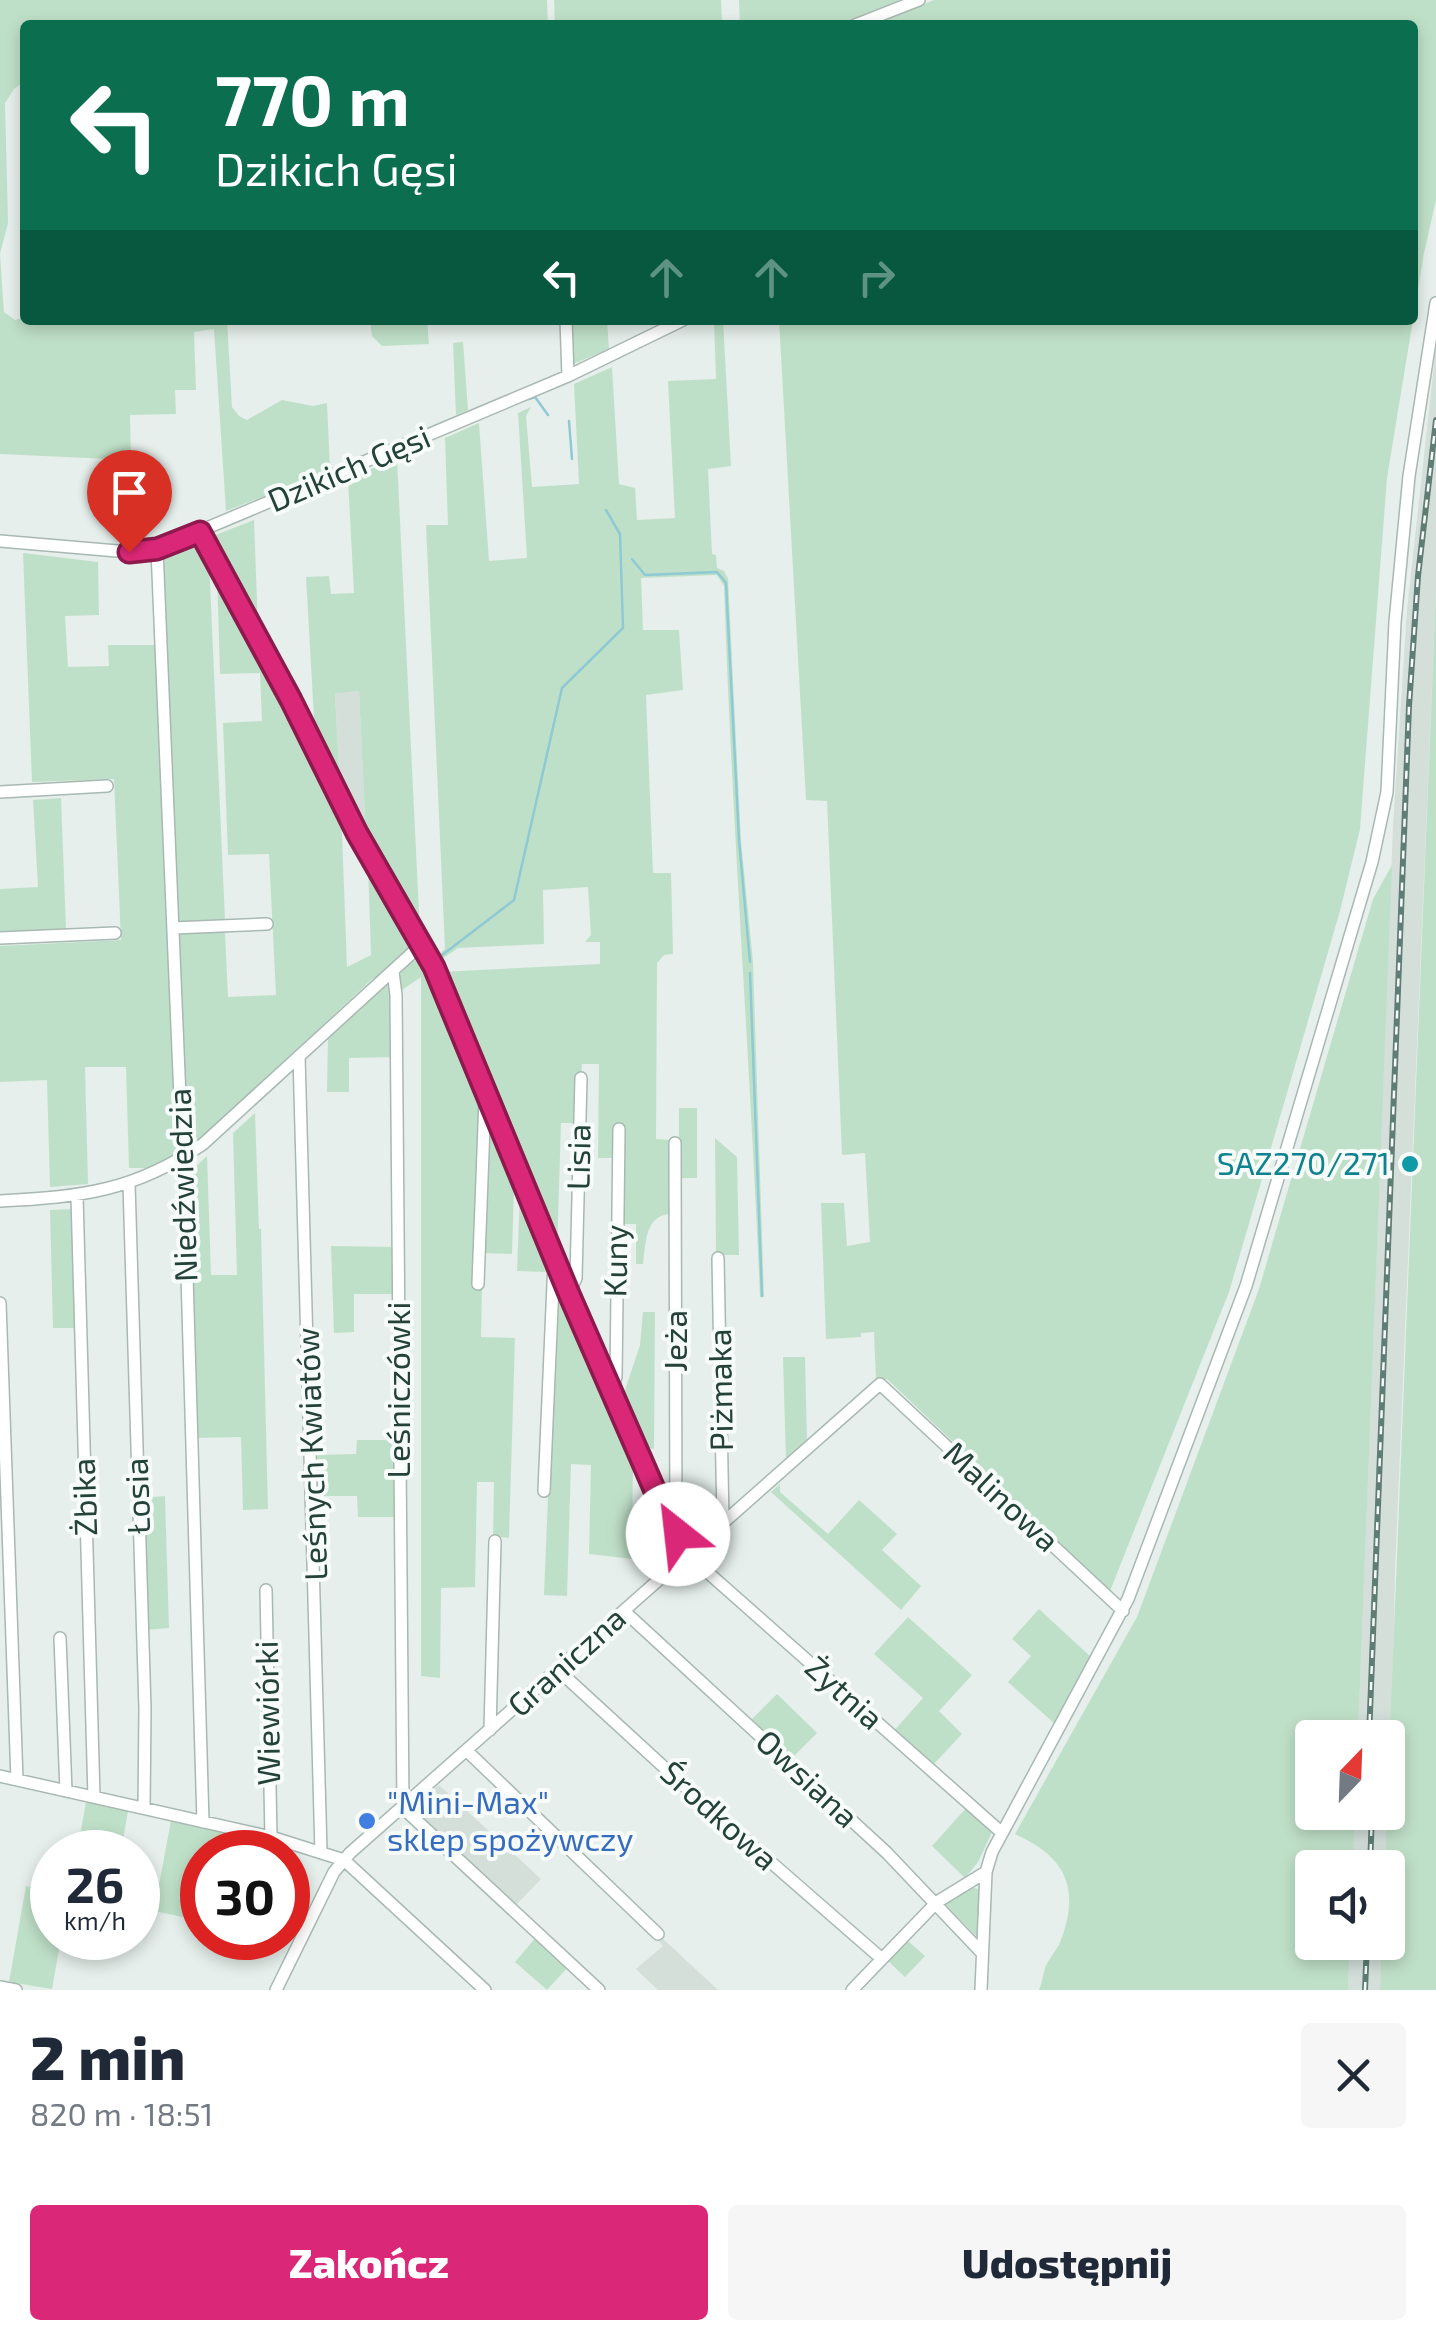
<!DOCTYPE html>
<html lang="pl">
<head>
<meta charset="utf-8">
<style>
  body { margin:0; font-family:"Exo 2",sans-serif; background:#f6f6f7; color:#1f2937; height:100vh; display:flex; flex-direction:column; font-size:38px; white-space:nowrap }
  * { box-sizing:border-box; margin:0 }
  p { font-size:32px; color:#747a83 }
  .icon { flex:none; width:55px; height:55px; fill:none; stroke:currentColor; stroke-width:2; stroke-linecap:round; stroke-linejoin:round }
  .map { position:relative; height:1990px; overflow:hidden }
  .sheet { display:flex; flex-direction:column; background:#fff; flex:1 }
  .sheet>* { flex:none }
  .hud { position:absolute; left:20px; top:20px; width:1398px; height:305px; border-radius:10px; box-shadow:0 5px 15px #0003; background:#0b6e4f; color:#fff; overflow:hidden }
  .needle { width:65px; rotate:23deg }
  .fabs { position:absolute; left:1295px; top:1720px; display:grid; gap:20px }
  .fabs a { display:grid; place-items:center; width:110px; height:110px; border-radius:10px; background:#fff; box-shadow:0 5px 15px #0003; font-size:50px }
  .speed { position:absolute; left:30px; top:1830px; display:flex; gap:20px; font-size:50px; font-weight:700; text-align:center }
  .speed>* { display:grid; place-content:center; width:130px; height:130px; border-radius:50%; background:#fff; box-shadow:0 5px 15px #0003; line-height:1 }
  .speed small { font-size:25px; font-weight:400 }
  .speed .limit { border:15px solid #d22; background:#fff; color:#111 }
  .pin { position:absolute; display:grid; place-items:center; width:85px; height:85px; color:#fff; margin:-102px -42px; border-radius:50% 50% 50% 0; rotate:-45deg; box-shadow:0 0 10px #0007 }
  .pin .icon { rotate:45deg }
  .me { position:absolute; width:110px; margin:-55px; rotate:331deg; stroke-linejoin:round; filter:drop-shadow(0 0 8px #0008) }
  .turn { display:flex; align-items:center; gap:35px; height:210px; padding:0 30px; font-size:45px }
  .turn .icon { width:130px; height:130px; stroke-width:2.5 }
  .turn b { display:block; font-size:70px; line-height:85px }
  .lanes { display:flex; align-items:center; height:95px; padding:0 30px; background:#0003; justify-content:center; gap:50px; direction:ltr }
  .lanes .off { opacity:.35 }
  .round { display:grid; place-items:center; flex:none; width:105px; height:105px; border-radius:10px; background:#f6f6f7 }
  .head { display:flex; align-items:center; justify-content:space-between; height:170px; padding:0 30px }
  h1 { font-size:60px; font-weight:800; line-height:75px }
  .cta { display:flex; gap:20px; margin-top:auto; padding:20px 30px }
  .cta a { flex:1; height:115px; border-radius:10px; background:#db2777; color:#fff; font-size:40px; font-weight:800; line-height:115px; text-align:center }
  .cta a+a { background:#f6f6f7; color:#1f2937 }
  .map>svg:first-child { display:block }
</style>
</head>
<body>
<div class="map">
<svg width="1436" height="1990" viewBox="0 0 1436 1990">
  <rect width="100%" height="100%" fill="#e6efeb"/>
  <!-- built -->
  <path fill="#d4dfda" d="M1436,347V589L1395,1571L1387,1990H1348L1350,1943L1388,1942V1868L1353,1867L1355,1813L1388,1812V1738L1358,1737L1393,826L1407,610Z
    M359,691L366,839L340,787L335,692Z
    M439,1785L541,1879L514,1907L410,1811Z
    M660,1936L718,1990H658L636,1969L663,1946L656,1938Z"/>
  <!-- green -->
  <path fill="#bfe0c8" d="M0,0H547L548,25H25V81L14,89L5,103L8,223L0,254L4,312L15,320L25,317V320H227L232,407L239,416L247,420L282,400L313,406L327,403L330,470L226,511L214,329L194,332L196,390H175L176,414L130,415L131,460L0,454Z
    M554,0H721L722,25H555Z
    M739,0H900L837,25H740Z
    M934,0H1436V200L1424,253L1387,478L1360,829L1340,911L1229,1292L1110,1591L887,1379L876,1381L874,1332L861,1333V1337L826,1339L821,1203H844L847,1246L870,1242L865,1153L842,1155L827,801L806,800L779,320H1412V25H870Z
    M370,320H427L429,344L382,346L372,336Z
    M570,320H607L609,349L573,364Z
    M714,320H723L731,466L708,469L712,554L716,555L717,568L724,571L728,579L741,841L753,962L764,1297H760C750,1060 732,823 724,586L717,575L641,578L643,630H679L683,690L646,695L653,873H671L673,954L664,955L657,963L656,1139L672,1140V1214C645,1214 646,1242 643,1264H636V1224H618L616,1158H598L599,1064H582L578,1123H561L557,1251L440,972L600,964V942H585L591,935L588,887L543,890L544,944L458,948L436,963L434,958L445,949L426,525H448L445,438L479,423L489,561L527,558L518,413L531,407L526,416L532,487L579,484L574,384L612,367L619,484L635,488L637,520L675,518L668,381L716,379Z
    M463,342L468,410L456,415L453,343Z
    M397,458L420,934L366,839L359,691L335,693L340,787L315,736L306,577L329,576L331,594L354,593L348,479Z
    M254,520L258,629L208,538Z
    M201,541L209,560L225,921L181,922L176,917L164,558Z
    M23,553L98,562L99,615L65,616L68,667L109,666L108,645H158L169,918L167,955L172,968L179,1155L154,1168H129L126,1067H85L88,1184L50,1187L47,1080L0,1082V946L121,940L114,779L32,782Z
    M217,574L259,647L341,808L347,967L371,955L368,865L414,940C408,958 388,971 371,980L207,1134L185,1147L178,933H225L228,997L276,995L269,854L228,855L223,723L262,721L260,673L220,674Z
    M1436,589V1990H1380L1382,1943L1388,1942L1386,1829Z
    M61,798L66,929L0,932V889L38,887L33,800Z
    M1392,865L1358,1737L1312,1738V1812L1355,1813L1353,1867L1312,1868V1942L1350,1943L1348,1990H1039C1042,1983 1043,1975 1045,1968C1049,1958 1057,1950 1061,1940C1081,1886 1064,1856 1015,1834L1137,1617L1259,1289L1373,899Z
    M419,960L427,962L432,971L480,1096L475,1285L482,1286L481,1337L515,1338L509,1538L493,1536L494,1482H477L475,1587L441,1588L440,1678L421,1676V977L399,992L398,977L409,962Z
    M388,982L393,1057L349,1058V1092H327L328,1036Z
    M679,1108H697V1178H679Z
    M255,1113L259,1229H261L268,1509L243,1510L241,1437L195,1438L186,1176L207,1156L211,1275H237L233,1133Z
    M487,1122L514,1186L512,1254L483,1253Z
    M715,1138L737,1157L739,1255H716Z
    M520,1193L549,1251L548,1272L517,1271Z
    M75,1209L78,1328H53L50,1210Z
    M331,1246L395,1247V1294H354V1332L334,1333Z
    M557,1275L633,1454L632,1559L589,1554L591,1465L571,1464L567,1596L544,1595Z
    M643,1312H655L654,1449L641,1447L623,1396L640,1345Z
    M783,1357H805L807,1442L786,1462Z
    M357,1440H396V1517H358L357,1496H316L315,1455L356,1454Z
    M780,1484V1492L828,1534L859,1500L897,1534L882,1550L921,1586L901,1610L771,1492Z
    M165,1496L169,1628L145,1630L141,1498Z
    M1039,1609L1093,1659L1055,1724L1008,1682L1031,1656L1012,1639Z
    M908,1617L972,1675L939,1711L962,1734L932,1766L893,1732L923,1698L874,1654Z
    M777,1694L817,1733L791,1759L750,1721Z
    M86,1802L128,1811L121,1852H77Z
    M967,1807L993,1830L978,1862L965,1878L932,1846Z
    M171,1821L238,1835L235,1852H202V1921L154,1911Z
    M26,1886L52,1892V1938H61L52,1989L9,1982Z
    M969,1887L979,1889L982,1894L977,1937L945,1904Z
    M537,1936L569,1966L547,1990L515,1962Z
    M908,1941L925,1956L905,1977L887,1960Z"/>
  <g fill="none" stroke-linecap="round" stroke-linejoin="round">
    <!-- stream -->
    <path stroke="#8ec9d4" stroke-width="2.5" d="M529,399L535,397L548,415
      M569,421L572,459
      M632,559L645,575L717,572L726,583L739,840L750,962
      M437,959L514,900L562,688L623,628L620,534L606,510
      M750,973L762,1296"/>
    <!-- minor casing -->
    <g stroke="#a8b8b2" stroke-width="14">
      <path id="minor" d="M855,25L919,0
        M566,320L568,376
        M200,532L309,734L357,833L434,967L569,1294L676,1539L687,1554L1001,1832
        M0,541L129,552L157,549L568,376L683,320
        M157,549L186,1241L203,1822
        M0,792L107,786
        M173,928L267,924
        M0,938L115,933
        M393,972L396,995L403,1808
        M299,1056L321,1852
        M675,1143L676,1538
        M129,1184L145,1709L144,1808
        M77,1197L94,1797
        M0,1201C81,1197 135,1191 203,1144L422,944
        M718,1258L723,1522
        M478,1284L485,1099
        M569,1294L576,1278L581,1078
        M0,1303L17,1780
        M611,1392L616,1377L619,1129
        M544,1491L554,1261
        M266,1590L271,1837
        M624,1611L887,1853L982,1953
        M60,1638L66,1791
        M558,1670L703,1803L882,1959
        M490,1730L495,1541
        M467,1751L658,1934
        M0,1776L271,1837L344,1860L485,1990
        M403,1808L599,1990
        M0,1987L16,1990
        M276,1990L334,1872L350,1853L880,1384L1123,1611
        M852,1990L937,1902L986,1872
        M981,1990L986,1872L992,1852L1128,1599L1246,1286L1372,862L1387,792L1395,622L1409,476L1436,303"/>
    </g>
    <!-- minor -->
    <use href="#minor" stroke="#fff" stroke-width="11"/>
    <!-- rail casing -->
    <g stroke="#5f7d75" stroke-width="6">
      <path id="rail" d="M1369,1738L1409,706L1418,576L1436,420
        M1370,1868L1372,1812
        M1365,1990L1367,1942"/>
    </g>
    <!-- rail -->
    <use href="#rail" stroke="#f7fbf9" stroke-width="2.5" stroke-dasharray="8" stroke-linecap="butt"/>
  </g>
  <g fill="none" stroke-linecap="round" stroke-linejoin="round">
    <!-- route casing -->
    <g stroke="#8e194d" stroke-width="25">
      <path id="route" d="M129,552L157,549L200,532L291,700L357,833L434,967L569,1294L676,1539L678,1534"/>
    </g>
    <!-- route -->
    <use href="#route" stroke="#db2777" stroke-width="18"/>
  </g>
  <!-- markers -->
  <circle fill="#0f9aa8" stroke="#f7fbf9" stroke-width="4" cx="1410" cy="1164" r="10"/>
  <circle fill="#3f7fe0" stroke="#f7fbf9" stroke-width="4" cx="367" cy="1821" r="10"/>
  <g text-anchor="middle" stroke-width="8" stroke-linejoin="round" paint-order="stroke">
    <!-- street labels -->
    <g font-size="32" fill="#24423a" stroke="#f7fbf9">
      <text transform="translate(349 469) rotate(-23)" y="11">Dzikich Gęsi</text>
      <text transform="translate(579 1157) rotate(-89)" y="11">Lisia</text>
      <text transform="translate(183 1185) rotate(-92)" y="11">Niedźwiedzia</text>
      <text transform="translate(616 1261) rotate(-89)" y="11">Kuny</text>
      <text transform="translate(676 1341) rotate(-90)" y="11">Jeża</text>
      <text transform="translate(399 1390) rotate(-90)" y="11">Leśniczówki</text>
      <text transform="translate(721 1390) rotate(-91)" y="11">Piżmaka</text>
      <text transform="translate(312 1454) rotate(-92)" y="11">Leśnych Kwiatów</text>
      <text transform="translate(138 1496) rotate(-92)" y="11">Łosia</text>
      <text transform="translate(85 1497) rotate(-92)" y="11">Żbika</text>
      <text transform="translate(1001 1497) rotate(43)" y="11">Malinowa</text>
      <text transform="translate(567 1662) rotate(-42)" y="11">Graniczna</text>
      <text transform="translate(844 1693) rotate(42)" y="11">Żytnia</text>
      <text transform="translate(268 1713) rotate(-91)" y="11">Wiewiórki</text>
      <text transform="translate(807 1779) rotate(43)" y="11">Owsiana</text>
      <text transform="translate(719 1816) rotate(42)" y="11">Środkowa</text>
    </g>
    <!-- culture labels -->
    <g font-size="32" fill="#0d838f" stroke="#f7fbf9" text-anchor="end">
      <text x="1390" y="1175">SAZ270/271</text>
    </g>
    <!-- shop labels -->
    <g font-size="32" fill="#366cbe" stroke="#f7fbf9" text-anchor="start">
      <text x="387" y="1814">"Mini-Max"<tspan x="387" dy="37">sklep spożywczy</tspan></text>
    </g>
  </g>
</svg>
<div class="fabs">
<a><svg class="needle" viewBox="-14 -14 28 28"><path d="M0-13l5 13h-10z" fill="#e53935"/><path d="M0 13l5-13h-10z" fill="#747a83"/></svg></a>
<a><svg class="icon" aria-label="sound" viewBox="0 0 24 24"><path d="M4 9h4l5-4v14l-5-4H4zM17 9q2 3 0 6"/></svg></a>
</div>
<div class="speed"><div>26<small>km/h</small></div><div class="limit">30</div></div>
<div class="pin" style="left:129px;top:552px;background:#d93025"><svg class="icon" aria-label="arrive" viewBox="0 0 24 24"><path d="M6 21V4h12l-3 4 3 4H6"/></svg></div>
<svg class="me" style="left:678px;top:1534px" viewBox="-20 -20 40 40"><circle r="19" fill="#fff"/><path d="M0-13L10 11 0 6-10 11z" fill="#db2777"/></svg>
<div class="hud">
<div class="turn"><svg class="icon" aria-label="left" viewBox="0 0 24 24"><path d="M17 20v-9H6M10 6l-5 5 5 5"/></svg><div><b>770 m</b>Dzikich Gęsi</div></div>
<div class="lanes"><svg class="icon" aria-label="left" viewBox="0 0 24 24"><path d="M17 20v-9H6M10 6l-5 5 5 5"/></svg><svg class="icon off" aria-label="ahead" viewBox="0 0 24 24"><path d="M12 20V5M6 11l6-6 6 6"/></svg><svg class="icon off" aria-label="ahead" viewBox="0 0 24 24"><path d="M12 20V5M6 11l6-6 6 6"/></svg><svg class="icon off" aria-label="right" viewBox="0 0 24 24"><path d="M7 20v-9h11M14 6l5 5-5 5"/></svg></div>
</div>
</div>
<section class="sheet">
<div class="head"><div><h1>2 min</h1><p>820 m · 18:51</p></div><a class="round"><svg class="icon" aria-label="close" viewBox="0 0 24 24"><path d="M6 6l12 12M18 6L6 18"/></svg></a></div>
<div class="cta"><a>Zakończ</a><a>Udostępnij</a></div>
</section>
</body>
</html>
